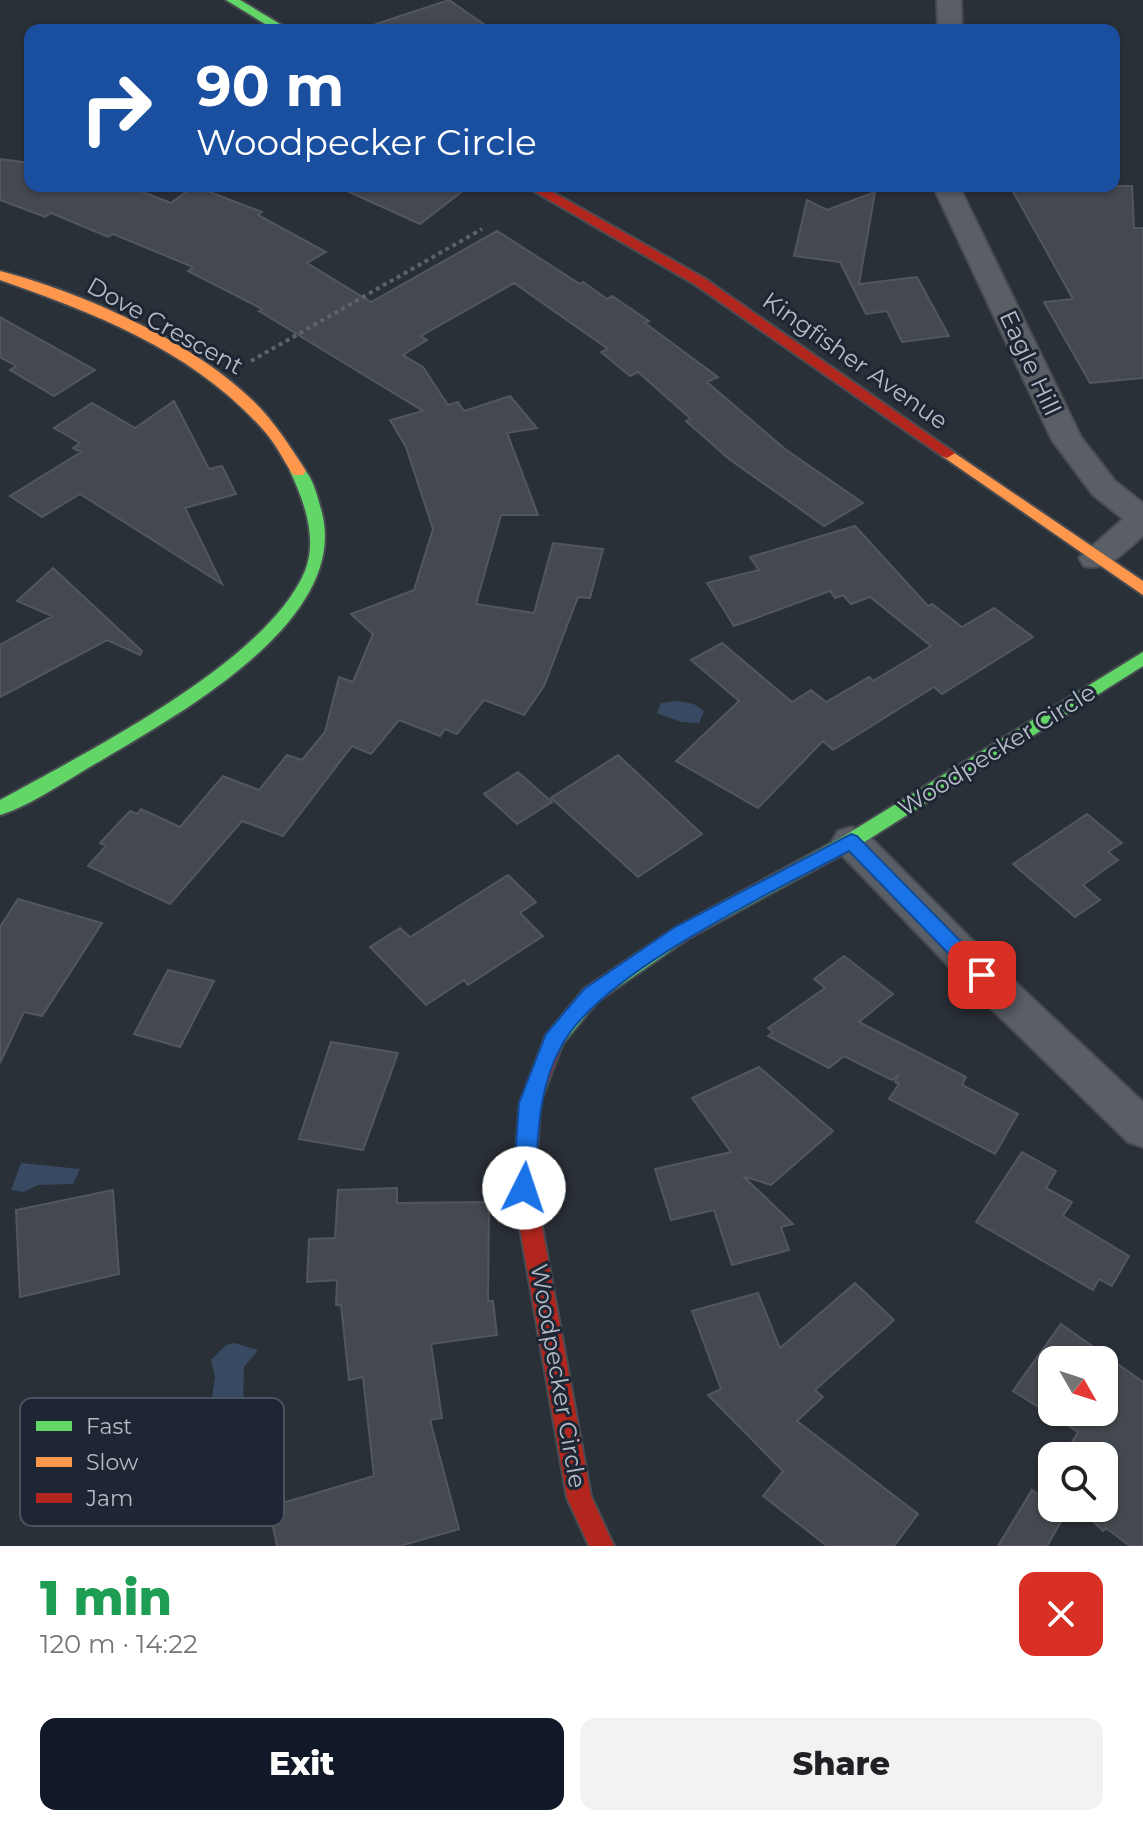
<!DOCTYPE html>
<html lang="en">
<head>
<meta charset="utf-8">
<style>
  body { margin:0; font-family:Montserrat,sans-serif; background:#f2f2f2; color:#202124; height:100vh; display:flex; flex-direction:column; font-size:30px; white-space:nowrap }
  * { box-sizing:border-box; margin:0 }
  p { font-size:26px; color:#757577 }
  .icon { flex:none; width:44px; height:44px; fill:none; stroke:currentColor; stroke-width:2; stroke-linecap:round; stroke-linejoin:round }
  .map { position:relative; height:1546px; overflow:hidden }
  .drawer { display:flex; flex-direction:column; background:#fff; flex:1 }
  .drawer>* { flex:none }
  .banner { position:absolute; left:24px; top:24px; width:1096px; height:168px; border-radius:16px; box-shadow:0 2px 6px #0004; background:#1a4fa0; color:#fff; overflow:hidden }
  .needle { width:52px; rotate:129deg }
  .controls { position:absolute; left:1038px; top:1346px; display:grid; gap:16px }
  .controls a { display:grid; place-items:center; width:80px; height:80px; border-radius:16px; background:#fff; box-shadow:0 2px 6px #0004; font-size:40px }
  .pin { position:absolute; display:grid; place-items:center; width:68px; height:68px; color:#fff; margin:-34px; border-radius:16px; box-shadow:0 4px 12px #0006 }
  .me { position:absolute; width:88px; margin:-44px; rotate:4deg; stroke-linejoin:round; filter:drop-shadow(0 0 6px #0008) }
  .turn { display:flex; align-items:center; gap:28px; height:168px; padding:0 40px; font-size:36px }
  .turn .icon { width:104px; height:104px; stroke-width:2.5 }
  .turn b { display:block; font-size:56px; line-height:68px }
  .round { display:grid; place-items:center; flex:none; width:84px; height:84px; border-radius:16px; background:#f2f2f2 }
  .head { display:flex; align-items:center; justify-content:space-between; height:136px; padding:0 40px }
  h1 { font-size:48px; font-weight:800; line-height:60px; color:#1e9e55 }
  .button { display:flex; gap:16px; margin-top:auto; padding:16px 40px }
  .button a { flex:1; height:92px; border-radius:16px; background:#111827; color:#fff; font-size:32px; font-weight:800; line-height:92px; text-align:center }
  .button a+a { background:#f2f2f2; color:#202124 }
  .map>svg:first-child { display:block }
</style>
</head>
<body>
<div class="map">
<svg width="1143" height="1546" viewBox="0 0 1143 1546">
  <rect width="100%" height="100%" fill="#2a3037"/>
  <!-- water -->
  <path fill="#384962" d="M678,701L694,704L704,711L699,723L681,722L657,713L661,703Z
    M21,1163L80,1169L73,1184L38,1185L24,1192L11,1190Z
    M235,1343L258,1350L244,1367L243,1406L239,1415L226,1419L211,1405L215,1377L211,1360L226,1345Z"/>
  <!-- building -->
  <path fill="#44494f" stroke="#52575f" stroke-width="2" fill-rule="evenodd" d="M449,0L492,30H376V24Z
    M0,159L30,163V186H128L171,203L194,186L262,212L258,215L326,252L307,263L371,302L497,231L580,284L583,282L607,299L612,296L649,321L645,323L718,377L707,382L785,449L863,503L824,526L729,459L686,421L691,419L638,372L630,376L601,352L608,349L514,283L421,336L427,340L403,355L423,367L448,405L458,402L464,411L510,396L537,428L507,433L538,515H501L476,604L534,613L553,543L603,549L590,598L578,597L544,686L524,715L484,700L457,734L445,729L440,736L399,720L371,754L352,746L283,836L242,821L170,904L88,866L106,846L100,843L130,811L137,814L141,809L180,827L223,776L259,790L287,755L302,760L325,732L339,677L353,682L373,634L351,614L414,590L433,529L406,447L390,420L423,411L259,311L262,309L188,271L193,267L113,234L108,237L51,213L45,217L0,200Z
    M336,186H469L420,224Z
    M1010,186H1132L1134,228H1143V378L1090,383L1044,302L1073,299Z
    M875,192L859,284L917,277L949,336L902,342L887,311L866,314L840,262L794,256L807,200L827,210Z
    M0,317L95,370L54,396L10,370L16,366L0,357Z
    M174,401L209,469L222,466L236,494L185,508L222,584L80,494L42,517L10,496L81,452L73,448L80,443L54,428L92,403L135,428Z
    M855,526L928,606L932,604L962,627L994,608L1033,637L942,694L934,687L833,750L823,741L758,808L676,761L739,701L691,660L722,643L792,702L811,690L826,702L869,677L873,681L931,646L870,597L851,604L843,595L835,598L830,591L734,626L707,583L759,570L750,557Z
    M53,568L142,651L140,655L107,640L0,697V645L52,616L17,601Z
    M618,755L702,834L638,877L551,798Z
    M518,772L552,802L517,824L484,794Z
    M1087,814L1122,843L1108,852L1118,860L1083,885L1100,900L1075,917L1013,864Z
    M508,875L536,902L520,913L543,936L468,985L464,980L426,1005L370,947L400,928L410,937Z
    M18,899L102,923L42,1016L24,1012L0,1063V927Z
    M844,956L893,994L859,1022L966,1077L962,1085L1018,1114L995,1154L889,1099L899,1084L895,1082L897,1076L892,1080L844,1056L829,1068L768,1036L773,1032L768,1028L825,988L814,979Z
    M168,970L214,981L180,1047L134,1034Z
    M331,1042L398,1053L363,1150L299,1139Z
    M759,1067L833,1131L771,1185L743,1176L793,1224L781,1227L789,1250L732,1265L714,1210L671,1220L655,1169L731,1152L692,1098Z
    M1022,1152L1056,1171L1046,1188L1072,1202L1063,1216L1129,1256L1112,1286L1099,1279L1093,1290L976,1222Z
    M397,1188V1203L489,1202L488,1301H493L497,1335L431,1344L442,1418L430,1420L459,1529L400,1546H277L269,1507L374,1476L363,1377L349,1380L341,1305H336L337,1280L307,1282L309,1239L335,1238L338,1190Z
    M113,1190L119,1274L20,1297L16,1210Z
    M855,1283L894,1320L815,1390L823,1397L797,1421L918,1514L894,1546H827L763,1496L783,1471L708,1395L721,1389L692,1311L758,1293L780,1348Z
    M1061,1324L1143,1382V1546H1130L1106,1528L1103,1531L1080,1508H1104V1456H1064L1078,1432L1013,1391ZM1052,1360H1104V1412H1052Z
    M1052,1477V1508H1069L1047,1546H998L1032,1490L1041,1496Z"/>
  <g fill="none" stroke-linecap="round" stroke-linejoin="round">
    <!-- street casing -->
    <g stroke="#484c52" stroke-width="4">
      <path id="street" d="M937,0H961L962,30H938Z
        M933,186H959L1081,437L1115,481L1143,503V536C1125,551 1108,572 1084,566L1079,558L1123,519L1093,495L1052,440Z
        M851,827L864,831L996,964L1143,1102V1147L1128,1142L968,986L838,851L832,841L838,831Z"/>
    </g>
    <!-- fast casing -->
    <g stroke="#484c52" stroke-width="4">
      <path id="fast" d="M226,0H240L290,30H275Z
        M298,466C312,470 318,499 322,513C349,621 179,714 102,760C71,777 33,805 0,815V800C85,753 267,662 305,571C318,538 304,501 290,471Z
        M1143,652V666L858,846L689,938L598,1001L561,1046L554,1048L547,1046L544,1040L547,1034L584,989L675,928L844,836Z"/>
    </g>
    <!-- slow casing -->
    <g stroke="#484c52" stroke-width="4">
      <path id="slow" d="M0,271C80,292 190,340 250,398C273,419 289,445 306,471L303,475H293C284,461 277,446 266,433C197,353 98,314 0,280Z
        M947,448L1143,581V595L942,456L939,453Z"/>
    </g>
    <!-- jam casing -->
    <g stroke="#484c52" stroke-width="4">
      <path id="jam" d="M525,186H542L704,278L955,453L947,458L942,456L694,284Z
        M554,1032L561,1034L564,1040L540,1103L535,1188L591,1496L614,1546H589L567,1498L513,1188L520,1103L544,1040L547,1034Z"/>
    </g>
    <!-- path -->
    <path stroke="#5d6369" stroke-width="4" stroke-dasharray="4 4" stroke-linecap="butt" d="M251,361L482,229"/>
    <!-- street -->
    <use href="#street" fill="#5a5e65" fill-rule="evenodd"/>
    <!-- fast -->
    <use href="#fast" fill="#63d668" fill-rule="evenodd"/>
    <!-- slow -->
    <use href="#slow" fill="#ff974d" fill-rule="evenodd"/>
    <!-- jam -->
    <use href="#jam" fill="#b3261e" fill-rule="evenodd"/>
  </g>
  <!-- route -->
  <path fill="#1a73e8" stroke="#114b97" stroke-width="2" d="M851,834L857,836L989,970L992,975L989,981H975L849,851C773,892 602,972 562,1045C537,1089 538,1139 535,1188L532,1195H516L513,1188L519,1103L546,1034L584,989L675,927Z"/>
  <g text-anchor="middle" stroke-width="6" stroke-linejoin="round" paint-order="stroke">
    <!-- street labels -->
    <g font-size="24" fill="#b4bcc8" stroke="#1d2632">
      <text transform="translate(165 326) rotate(29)" y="8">Dove Crescent</text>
      <text transform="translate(855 361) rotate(35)" y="8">Kingfisher Avenue</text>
      <text transform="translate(1030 363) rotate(65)" y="8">Eagle Hill</text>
      <text transform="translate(997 750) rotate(-32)" y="8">Woodpecker Circle</text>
      <text transform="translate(558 1376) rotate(80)" y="8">Woodpecker Circle</text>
    </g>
  </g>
  <!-- legend -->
  <rect x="20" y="1398" width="264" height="128" rx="12" fill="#1d2632" stroke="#4a535f" stroke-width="2"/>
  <rect x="36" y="1421" width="36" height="10" fill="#63d668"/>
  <rect x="36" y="1457" width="36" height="10" fill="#ff974d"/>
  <rect x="36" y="1493" width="36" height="10" fill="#b3261e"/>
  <g font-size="22" fill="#b4bcc8">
    <text x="86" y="1434">Fast</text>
    <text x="86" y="1470">Slow</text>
    <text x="86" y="1506">Jam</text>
  </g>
</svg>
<div class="controls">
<a><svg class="needle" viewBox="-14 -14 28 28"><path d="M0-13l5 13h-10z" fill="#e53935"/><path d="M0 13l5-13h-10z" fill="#757577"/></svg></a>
<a><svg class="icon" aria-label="search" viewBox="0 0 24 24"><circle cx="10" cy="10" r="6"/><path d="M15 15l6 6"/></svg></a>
</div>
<div class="pin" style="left:982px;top:975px;background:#d93025"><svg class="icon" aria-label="arrive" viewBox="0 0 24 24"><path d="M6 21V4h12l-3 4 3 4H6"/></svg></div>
<svg class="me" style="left:524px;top:1188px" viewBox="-20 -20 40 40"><circle r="19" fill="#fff"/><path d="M0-13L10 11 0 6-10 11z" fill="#1a73e8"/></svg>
<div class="banner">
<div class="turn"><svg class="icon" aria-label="right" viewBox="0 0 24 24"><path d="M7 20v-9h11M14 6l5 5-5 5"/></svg><div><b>90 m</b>Woodpecker Circle</div></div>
</div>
</div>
<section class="drawer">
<div class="head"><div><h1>1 min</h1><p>120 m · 14:22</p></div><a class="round" style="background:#d93025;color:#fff"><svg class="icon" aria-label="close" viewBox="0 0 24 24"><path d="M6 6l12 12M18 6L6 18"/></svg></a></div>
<div class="button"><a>Exit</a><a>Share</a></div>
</section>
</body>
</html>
